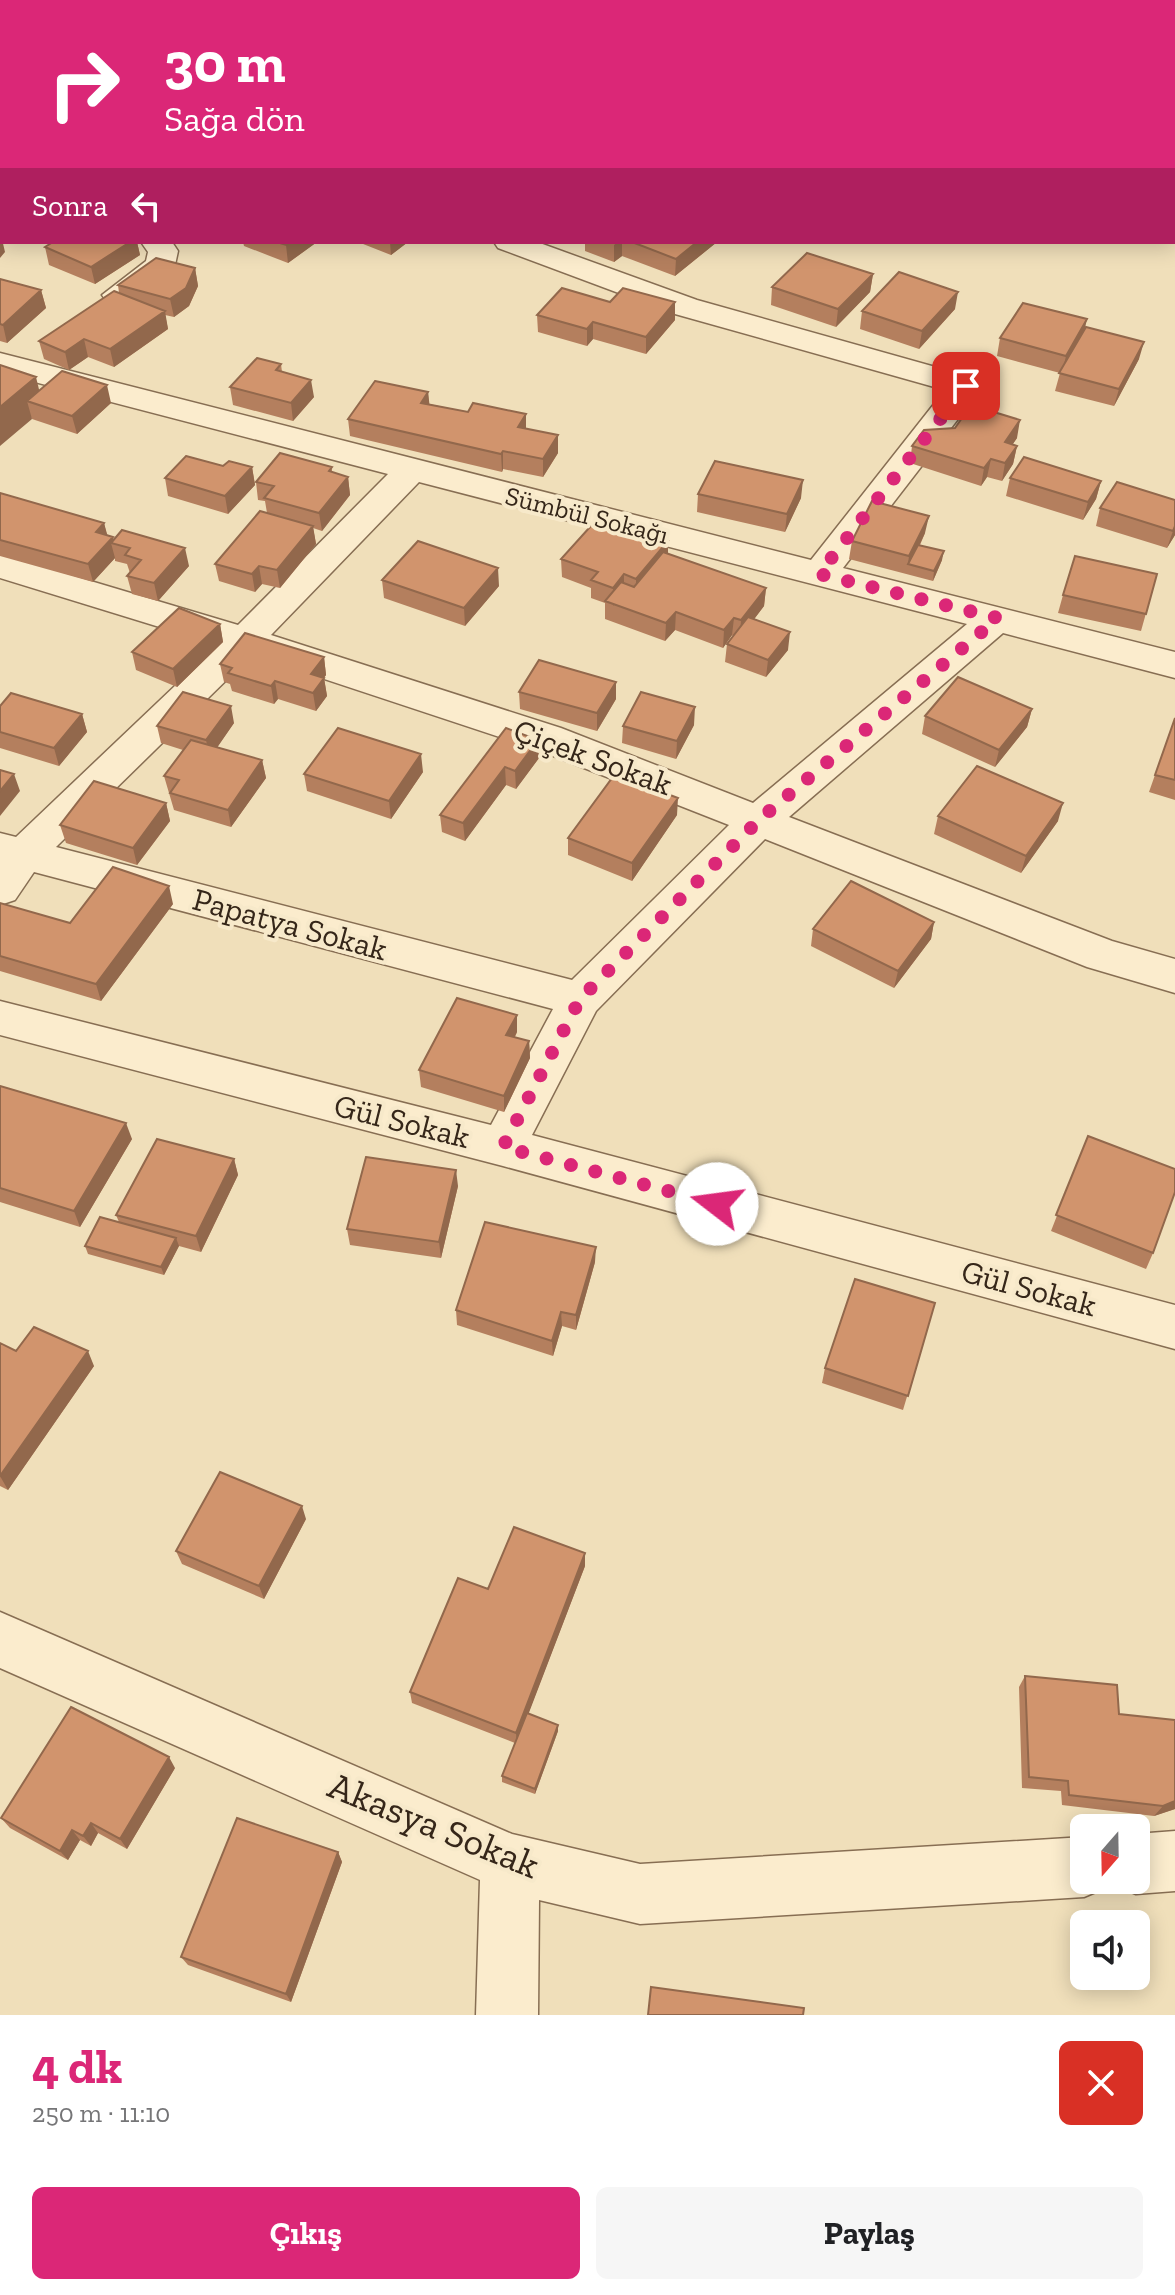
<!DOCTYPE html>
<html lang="tr">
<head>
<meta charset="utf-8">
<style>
  body { margin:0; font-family:"Zilla Slab",serif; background:#f6f6f6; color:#202124; height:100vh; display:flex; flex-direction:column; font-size:30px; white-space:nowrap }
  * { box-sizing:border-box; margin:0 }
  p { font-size:26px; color:#757577 }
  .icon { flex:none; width:44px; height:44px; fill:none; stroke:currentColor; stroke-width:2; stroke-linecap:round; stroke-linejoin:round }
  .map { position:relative; height:2015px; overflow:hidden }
  .sheet { display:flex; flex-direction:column; background:#fff; flex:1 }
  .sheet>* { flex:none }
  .banner { position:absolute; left:0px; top:0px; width:1176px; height:244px; box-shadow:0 4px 20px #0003; background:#db2777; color:#fff; overflow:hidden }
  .needle { width:52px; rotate:200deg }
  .buttons { position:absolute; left:1070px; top:1814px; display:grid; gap:16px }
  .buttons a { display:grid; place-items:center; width:80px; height:80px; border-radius:12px; background:#fff; box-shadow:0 4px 20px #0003; font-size:40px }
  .pin { position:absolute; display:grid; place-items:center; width:68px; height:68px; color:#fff; margin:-34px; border-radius:16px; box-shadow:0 4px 12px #0006 }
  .me { position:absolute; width:88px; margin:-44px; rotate:285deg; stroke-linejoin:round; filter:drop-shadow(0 0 6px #0008) }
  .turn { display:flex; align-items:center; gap:28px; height:168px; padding:0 32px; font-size:36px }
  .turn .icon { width:104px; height:104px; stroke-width:2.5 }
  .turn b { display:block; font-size:56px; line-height:68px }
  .then { display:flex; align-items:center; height:76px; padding:0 32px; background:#0003; gap:16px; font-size:30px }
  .round { display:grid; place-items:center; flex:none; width:84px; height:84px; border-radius:12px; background:#f6f6f6 }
  .summary { display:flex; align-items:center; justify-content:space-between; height:136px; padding:0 32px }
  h1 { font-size:48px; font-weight:700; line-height:60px; color:#db2777 }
  .button { display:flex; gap:16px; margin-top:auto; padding:16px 32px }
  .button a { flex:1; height:92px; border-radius:12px; background:#db2777; color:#fff; font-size:32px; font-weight:700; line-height:92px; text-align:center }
  .button a+a { background:#f6f6f6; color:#202124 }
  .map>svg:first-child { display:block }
</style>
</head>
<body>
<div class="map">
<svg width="1175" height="2015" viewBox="0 0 1175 2015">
  <rect width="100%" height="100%" fill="#f0dfba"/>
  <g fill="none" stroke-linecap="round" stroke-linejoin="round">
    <!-- minor casing -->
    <g stroke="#876e53" stroke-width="3">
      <path id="minor" d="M412,0H443L445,2H414Z
        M2,171V191L0,192V172Z
        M1174,198H1175V217H1174Z
        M141,242H172L178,251L175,265L129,302H107L102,295L146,261L148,252Z
        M494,242H537L697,300L978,379L982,386L978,393L843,568L1175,652V678L1003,633L789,817L1112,941L1175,959V993L1087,967L765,839L596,1011L532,1135L1175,1305V1349L503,1166L0,1035V1001L491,1125L553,1009L34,872L15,900L0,905V833L16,837L218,645L0,578V554L238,625L388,474L0,373V353L811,560L945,390L675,314L498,248ZM419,482L967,624L753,803L561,728L271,635ZM252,655L533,748L729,825L572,980L56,847Z
        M0,1612L512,1834L640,1864L1084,1837V1880H1108L1105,1888L1084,1897L640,1924L539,1900L538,2015H476L480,1880L0,1668Z
        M1175,1831V1891L1136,1894L1115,1885L1113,1880H1136V1834Z"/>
    </g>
    <!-- major casing -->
    <g stroke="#543c29" stroke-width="3">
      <path id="major" d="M0,62H2L0,79Z"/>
    </g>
    <!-- minor -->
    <use href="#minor" fill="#fbeccd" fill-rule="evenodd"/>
    <!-- major -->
    <use href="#major" fill="#f8d48d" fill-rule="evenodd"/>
  </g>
  <!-- wall -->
  <path fill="#b47f5e" d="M53,242H137L140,255L95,284L49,265L45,247Z
    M243,242H317L288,263L244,246Z
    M358,242H408L391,255Z
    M585,242H717L675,276L622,256L614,262L585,251Z
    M195,268L198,286L189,306L174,317L165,315L168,329L114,367L88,357L69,370L44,359L39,341L119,293L118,285Z
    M873,274L870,292L836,327L771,305L772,287Z
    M0,279L41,290L46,308L7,343L0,341Z
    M610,302L675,320L646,354L593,339L587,346L538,332L537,315Z
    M955,309L919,349L860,329L862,311Z
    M1000,338L1139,359L1114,406L1055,391L1060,373L997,356Z
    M281,364L282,372L314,397L293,421L233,405L230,387Z
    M0,365L39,390L111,403L77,434L32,419Z
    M428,392L429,404L468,412L526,414V428L558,453L543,477L503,469L502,472L350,436L348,419Z
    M1017,438L1012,445L1017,446L1013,464L1002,481L987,477L981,486L910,463L912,446Z
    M223,466L252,467L255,485L228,514L168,496L165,478Z
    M332,467V472L348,477L350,495L322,531L313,528L316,544L280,588L262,584L255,592L219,581L215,564L267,513L265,501L258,500L256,482Z
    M1010,478L1101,481L1096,499L1083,520L1006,496Z
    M0,493L104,523L107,536L113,540L189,566L158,601L132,594L127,576L130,573L127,564L115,561V558L93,582L0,556Z
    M698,494L801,498L785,532L697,512Z
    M1175,500V535L1167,548L1096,526L1100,508Z
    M925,533L920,545L942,560L933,581L849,559L852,541Z
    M668,554L766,588L764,606L754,619L788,650L766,677L725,662L727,644L733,636L732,635L723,648L675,630L665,641L605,619V603L591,598V588L562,577L561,559Z
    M1157,574L1141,631L1058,613L1063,595Z
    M382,580L499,586L465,626L384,598Z
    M220,624L223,642L177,687L136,670L132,652Z
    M324,657L326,675L324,678L327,696L316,711L278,699L274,704L232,691L230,684L224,682L220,664Z
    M616,682V699L597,731L520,709L519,692Z
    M0,706L82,714L87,732L59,766L0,748Z
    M1032,709L1027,727L995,767L922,734L925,716Z
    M1175,718V800L1149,792Z
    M234,723L217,747L262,760L266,778L231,827L174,810L164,776L183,750L161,743L157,726Z
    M694,725L676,759L622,743L623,726Z
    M506,728L539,758L516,789L506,785L465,841L442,832L440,815Z
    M423,772L391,819L307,791L304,774Z
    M166,803L170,821L137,865L66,843L60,825Z
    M677,815L632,881L568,855V838Z
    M938,816L1058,821L1021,873L934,834Z
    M0,903L70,923L173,904L101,1001L0,971Z
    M934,922L931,939L894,988L811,946L813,929Z
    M517,1032L515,1037L529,1041L530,1058L504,1112L421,1087L419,1070Z
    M0,1086L132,1139L80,1227L0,1202Z
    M1088,1136L1153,1253L1146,1269L1051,1231Z
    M234,1159L238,1175L201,1252L179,1246L164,1275L88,1254L85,1246L119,1222L116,1215Z
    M458,1186L441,1258L350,1245L347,1229Z
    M595,1262L576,1330L562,1326L553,1356L457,1325L456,1310Z
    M935,1303L903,1410L822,1383L825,1368Z
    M0,1343L16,1351L94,1366L8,1490L0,1486Z
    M306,1519L264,1599L182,1564L176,1551Z
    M585,1566L528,1714L558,1731L535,1794L502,1782V1776L515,1743L412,1703L410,1692L488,1589Z
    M1025,1676L1119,1714L1175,1809L1154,1816L1062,1805L1061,1791L1022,1788L1019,1687Z
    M175,1768L127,1849L98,1833L91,1846L80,1840L68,1860L10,1828L1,1818Z
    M338,1852L342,1862L291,2002L188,1965L181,1957Z"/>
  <!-- shaded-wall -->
  <path fill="#92684c" d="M2,105V124L0,125V106Z
    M1,235L5,252L0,258V236Z
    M130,242H137L140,255L95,284L91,267Z
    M290,242H317L288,263L286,245Z
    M390,242H408L391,255Z
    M618,242H622V256L614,262V245Z
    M697,242H717L675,276L676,259Z
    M195,268L198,286L189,306L174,317L170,299Z
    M873,274L870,292L836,327L838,309Z
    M41,290L46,308L7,343L3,325Z
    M958,292L955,309L919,349L922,331Z
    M675,302V320L646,354V337Z
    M165,311L168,329L114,367L110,349Z
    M1087,319L1083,337L1062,373L1066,356Z
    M593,322V339L587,346V329Z
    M84,339L88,357L69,370L65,352Z
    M1144,342L1139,359L1114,406L1119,389Z
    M36,377L43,406L27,401L32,419L0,446V407Z
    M311,380L314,397L293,421L291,403Z
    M107,385L111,403L77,434L72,416Z
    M428,392L430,409L421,403Z
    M526,414V432L518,427Z
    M1020,420L1017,438L1002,460L1005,442Z
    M558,435V453L543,477V459Z
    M1017,446L1013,464L1002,481L1005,463Z
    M503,451V469L502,472L501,454Z
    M991,459L987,477L981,486L984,468Z
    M252,467L255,485L228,514L225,496Z
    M348,477L350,495L322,531L319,513Z
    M803,480L801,498L785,532L787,514Z
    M1101,481L1096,499L1083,520L1088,502Z
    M929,516L925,533L910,565L908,564L909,556Z
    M104,523L109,541L96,532Z
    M313,526L316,544L280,588L277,570Z
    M1175,526V535L1167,548L1173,531Z
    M113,537L114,544L111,543L115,558L93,582L88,564Z
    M668,541V559L636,597V579Z
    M185,548L189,566L158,601L154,583Z
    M944,551L942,560L933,581L934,571Z
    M259,566L262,584L255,592L252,574Z
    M498,568L499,586L465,626L464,608Z
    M624,574V592L613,606V588Z
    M766,588L764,606L740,638L741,620Z
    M676,612L675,630L665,641L666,623Z
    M734,618L732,635L723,648L724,630Z
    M220,624L223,642L177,687L173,669Z
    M790,632L788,650L766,677L768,660Z
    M324,657L326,675L314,691L311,674Z
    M324,678L327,696L316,711L313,693Z
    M275,681L278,699L274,704L271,686Z
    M616,682V699L597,731V713Z
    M231,706L234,723L210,758L206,740Z
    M695,707L694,725L676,759L677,741Z
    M1032,709L1027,727L995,767L999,750Z
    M82,714L87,732L59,766L54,748Z
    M538,740L539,758L516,789L515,771Z
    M421,754L423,772L391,819L389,801Z
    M262,760L266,778L231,827L228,810Z
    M505,767L506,785L465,841L463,823Z
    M14,774L20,791L0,816V791Z
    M678,798L677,815L632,881V863Z
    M166,803L170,821L137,865L133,848Z
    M1063,803L1058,821L1021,873L1026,856Z
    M169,886L173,904L101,1001L96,984Z
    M934,922L931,939L894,988L898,971Z
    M517,1015V1032L507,1051L506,1035Z
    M529,1041L530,1058L504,1112V1096Z
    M126,1123L132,1139L80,1227L74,1211Z
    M234,1159L238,1175L201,1252L196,1236Z
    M456,1170L458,1186L441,1258L439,1242Z
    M176,1238L179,1246L164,1275L161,1267Z
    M596,1247L595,1262L576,1330V1315Z
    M561,1312L562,1326L553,1356L552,1341Z
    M88,1351L94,1366L8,1490L0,1476Z
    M302,1506L306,1519L264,1599L259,1586Z
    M585,1553V1566L517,1744L516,1733Z
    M558,1725V1731L535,1794V1789Z
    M169,1757L175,1768L127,1849L120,1839Z
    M1175,1801V1809L1154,1816L1163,1806Z
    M91,1823L98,1833L91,1846L83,1836Z
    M72,1830L80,1840L68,1860L60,1851Z
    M338,1852L342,1862L291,2002L286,1994Z"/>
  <!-- building -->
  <path fill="#d1946d" stroke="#92684c" stroke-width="2" d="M0,76L2,77V105L0,106Z
    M53,242H130L91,267L45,247Z
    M277,242H290L286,245Z
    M632,242H697L676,259Z
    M807,253L873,274L838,309L772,287Z
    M156,258L195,268L186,288L170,299L118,285Z
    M899,272L958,292L922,331L862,311Z
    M0,279L41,290L3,325L0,324Z
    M562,288L610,302L623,288L675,302L646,337L593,322L587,329L537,315Z
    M114,291L165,311L110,349L84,339L65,352L39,341Z
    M1023,303L1087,319L1066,356L1000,338Z
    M1086,327L1144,342L1119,389L1059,373Z
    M257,358L281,364L276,370L311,380L291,403L230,387Z
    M0,365L36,377L0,407Z
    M62,371L107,385L72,416L27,401Z
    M375,381L428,392L421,403L468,412L473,403L526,414L518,427L558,435L543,459L503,451L501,454L348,419Z
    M971,405L1020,420L1005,442L1017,446L1005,463L991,459L984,468L912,446L924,430L955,428Z
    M280,453L332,467L329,471L348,477L319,513L264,498L274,486L256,482Z
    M186,456L223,466L229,461L252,467L225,496L165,478Z
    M1024,457L1101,481L1088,502L1010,478Z
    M715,461L803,480L787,514L698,494Z
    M1117,482L1175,500V526L1173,531L1100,508Z
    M0,493L104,523L96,532L113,537L88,564L0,540Z
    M872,501L929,516L909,556L852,541Z
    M260,511L313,526L277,570L259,566L252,574L215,564Z
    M599,517L668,541L636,579L624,574L613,588L591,580L598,572L561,559Z
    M122,530L185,548L154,583L127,576L141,560L125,555L130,548L111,543Z
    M418,541L498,568L464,608L382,580Z
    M918,545L944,551L934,571L908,564Z
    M663,552L766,588L741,620L734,618L724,630L676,612L666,623L605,601L621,582L634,587Z
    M1075,556L1157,574L1146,614L1063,595Z
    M179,608L220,624L173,669L132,652Z
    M748,617L790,632L768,660L727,644Z
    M245,633L324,657L311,674L324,678L313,693L275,681L271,686L228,673L232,668L220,664Z
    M539,660L616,682L597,713L519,692Z
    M958,677L1032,709L999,750L925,716Z
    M183,692L231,706L206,740L157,726Z
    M641,692L695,707L677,741L623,726Z
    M11,693L82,714L54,748L0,732V706Z
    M1175,718V780L1155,775Z
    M338,728L421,754L389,801L304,774Z
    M506,728L538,740L515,771L505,767L463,823L440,815Z
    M191,740L262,760L228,810L170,793L179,780L164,776Z
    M977,766L1063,803L1026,856L938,816Z
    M0,770L14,774L0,791Z
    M615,774L678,798L632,863L568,838Z
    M94,781L166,803L133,848L60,825Z
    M113,867L169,886L96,984L0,956V903L70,923Z
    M851,881L934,922L898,971L813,929Z
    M457,998L517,1015L506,1035L529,1041L504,1096L419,1070Z
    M0,1086L126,1123L74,1211L0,1188Z
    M1088,1136L1175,1169V1192L1153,1253L1056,1215Z
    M157,1139L234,1159L196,1236L116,1215Z
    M366,1157L456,1170L439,1242L347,1229Z
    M100,1217L176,1238L161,1267L85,1246Z
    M485,1222L596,1247L576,1315L561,1312L552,1341L456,1310Z
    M855,1279L935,1303L908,1396L825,1368Z
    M34,1327L88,1351L0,1476V1343L16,1351Z
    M220,1472L302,1506L259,1586L176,1551Z
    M514,1527L585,1553L516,1733L410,1692L458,1578L488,1589Z
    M1025,1676L1117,1685L1119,1714L1175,1720V1801L1163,1806L1069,1795L1068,1781L1029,1777Z
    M71,1707L169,1757L120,1839L91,1823L83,1836L72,1830L60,1851L1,1818Z
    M527,1713L558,1725L535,1789L502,1776Z
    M237,1818L338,1852L286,1994L181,1957Z
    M651,1987L804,2008L803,2015H648Z"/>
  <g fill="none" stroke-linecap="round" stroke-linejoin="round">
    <!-- route -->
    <path stroke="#db2777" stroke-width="14" stroke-dasharray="0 25.2" d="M717,1204L503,1147L580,999L760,819L998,618L819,574L966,386"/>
  </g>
  <g text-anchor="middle" stroke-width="8" stroke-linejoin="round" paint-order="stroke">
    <!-- far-street labels -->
    <g font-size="26" fill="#352619" stroke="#f7e9ca">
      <text transform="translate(587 515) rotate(14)" y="9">Sümbül Sokağı</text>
    </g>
    <!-- street labels -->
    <g font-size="32" fill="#352619" stroke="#f7e9ca">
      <text transform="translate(593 757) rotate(20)" y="11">Çiçek Sokak</text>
      <text transform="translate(290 924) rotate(15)" y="11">Papatya Sokak</text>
      <text transform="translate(402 1121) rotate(14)" y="11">Gül Sokak</text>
      <text transform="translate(1029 1288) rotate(15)" y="11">Gül Sokak</text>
    </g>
    <!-- near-street labels -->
    <g font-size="38" fill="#352619" stroke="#f7e9ca">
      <text transform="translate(434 1825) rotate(22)" y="13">Akasya Sokak</text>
    </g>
  </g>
</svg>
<div class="buttons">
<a><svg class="needle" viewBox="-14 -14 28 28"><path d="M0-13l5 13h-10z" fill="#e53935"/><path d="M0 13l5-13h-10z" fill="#757577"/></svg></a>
<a><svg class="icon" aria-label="sound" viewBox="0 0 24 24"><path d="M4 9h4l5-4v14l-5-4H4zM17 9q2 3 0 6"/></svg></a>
</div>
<div class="pin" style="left:966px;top:386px;background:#d93025"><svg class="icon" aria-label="arrive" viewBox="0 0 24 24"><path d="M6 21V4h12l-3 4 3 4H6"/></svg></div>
<svg class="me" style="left:717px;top:1204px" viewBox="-20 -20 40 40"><circle r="19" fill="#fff"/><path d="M0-13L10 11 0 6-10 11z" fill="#db2777"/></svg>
<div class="banner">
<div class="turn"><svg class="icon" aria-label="right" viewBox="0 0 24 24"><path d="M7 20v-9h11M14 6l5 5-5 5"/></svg><div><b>30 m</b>Sağa dön</div></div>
<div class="then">Sonra<svg class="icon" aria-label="left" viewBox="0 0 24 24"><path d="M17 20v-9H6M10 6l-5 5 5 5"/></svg></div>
</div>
</div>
<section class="sheet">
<div class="summary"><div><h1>4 dk</h1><p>250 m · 11:10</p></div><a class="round" style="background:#d93025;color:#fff"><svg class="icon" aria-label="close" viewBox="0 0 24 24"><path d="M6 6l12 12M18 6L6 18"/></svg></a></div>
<div class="button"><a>Çıkış</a><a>Paylaş</a></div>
</section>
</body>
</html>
